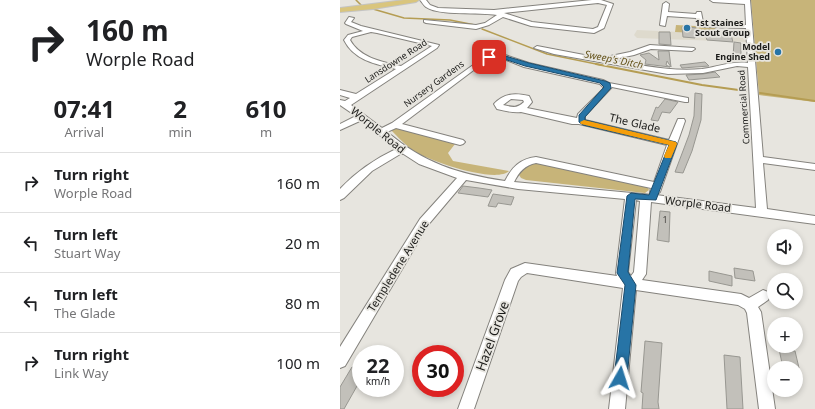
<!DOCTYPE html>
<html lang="en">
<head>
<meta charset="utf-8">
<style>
  body { margin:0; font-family:"Noto Sans",sans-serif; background:#f6f6f6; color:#202124; height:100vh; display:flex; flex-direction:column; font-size:15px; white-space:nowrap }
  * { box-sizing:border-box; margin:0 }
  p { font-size:13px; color:#757577 }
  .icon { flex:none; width:22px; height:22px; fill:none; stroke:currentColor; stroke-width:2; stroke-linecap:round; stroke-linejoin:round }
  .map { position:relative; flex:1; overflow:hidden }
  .sheet { display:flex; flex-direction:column; background:#fff; width:340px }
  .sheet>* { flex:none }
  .banner { background:#fff; color:#202124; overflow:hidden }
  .tools { position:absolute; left:427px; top:229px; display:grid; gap:8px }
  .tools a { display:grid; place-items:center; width:36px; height:36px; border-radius:50%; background:#fff; box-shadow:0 2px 6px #0003; font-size:20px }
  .speed { position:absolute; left:12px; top:345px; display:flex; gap:8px; font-size:20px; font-weight:700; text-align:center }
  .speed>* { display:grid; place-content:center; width:52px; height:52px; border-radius:50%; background:#fff; box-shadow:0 2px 6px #0003; line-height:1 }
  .speed small { font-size:10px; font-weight:400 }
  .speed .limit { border:6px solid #d22; background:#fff; color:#111 }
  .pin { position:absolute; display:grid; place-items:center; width:34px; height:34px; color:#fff; margin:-17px; border-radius:8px; box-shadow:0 2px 6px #0006 }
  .me { position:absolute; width:44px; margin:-22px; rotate:6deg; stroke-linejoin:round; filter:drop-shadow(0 0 3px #0008) }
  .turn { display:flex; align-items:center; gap:14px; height:84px; padding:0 20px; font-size:18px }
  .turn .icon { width:52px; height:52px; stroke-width:2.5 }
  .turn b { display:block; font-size:28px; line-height:34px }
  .eta { display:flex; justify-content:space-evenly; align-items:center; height:68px; text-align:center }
  .eta b { font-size:24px; font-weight:700; line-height:28px }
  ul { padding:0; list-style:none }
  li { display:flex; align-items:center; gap:12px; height:60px; padding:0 20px; border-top:1px solid #e0e0e0 }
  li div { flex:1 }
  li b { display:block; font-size:15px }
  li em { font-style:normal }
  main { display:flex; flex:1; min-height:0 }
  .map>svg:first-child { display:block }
</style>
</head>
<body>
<main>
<section class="sheet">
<div class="banner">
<div class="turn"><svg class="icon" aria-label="right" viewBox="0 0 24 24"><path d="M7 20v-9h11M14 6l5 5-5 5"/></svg><div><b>160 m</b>Worple Road</div></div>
</div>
<div class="eta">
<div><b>07:41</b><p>Arrival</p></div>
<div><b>2</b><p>min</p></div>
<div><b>610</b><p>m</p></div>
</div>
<ul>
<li><svg class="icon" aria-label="right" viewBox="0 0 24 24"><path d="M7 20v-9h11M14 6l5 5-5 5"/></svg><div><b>Turn right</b><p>Worple Road</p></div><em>160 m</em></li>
<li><svg class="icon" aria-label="left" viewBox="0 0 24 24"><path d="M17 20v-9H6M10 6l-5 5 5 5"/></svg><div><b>Turn left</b><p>Stuart Way</p></div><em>20 m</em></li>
<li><svg class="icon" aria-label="left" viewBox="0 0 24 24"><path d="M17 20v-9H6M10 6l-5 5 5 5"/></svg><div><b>Turn left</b><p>The Glade</p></div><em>80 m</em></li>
<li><svg class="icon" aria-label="right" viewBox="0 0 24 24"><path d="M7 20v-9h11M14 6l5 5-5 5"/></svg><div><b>Turn right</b><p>Link Way</p></div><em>100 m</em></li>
</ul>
</section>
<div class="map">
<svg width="475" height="409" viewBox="0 0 475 409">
  <rect width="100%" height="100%" fill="#e7e5df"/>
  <!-- built -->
  <path fill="#dedacd" d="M297,30L406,35V42L297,38L294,35Z"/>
  <!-- green -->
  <path fill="#c7b479" d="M411,0H475V102L419,95Z
    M336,25L375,27L376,34L335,32Z
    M56,128L114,141L115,144L108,153L113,161L169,171C156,184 89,161 74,151C66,146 58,137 51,130Z
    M197,161L307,186L309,190L305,193L186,180L181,178L179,175L186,164Z"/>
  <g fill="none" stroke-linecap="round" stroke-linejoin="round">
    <!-- stream-far1 -->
    <path stroke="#b59d53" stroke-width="1.5" d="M16,0L22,6
      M33,9L64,18L110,20L135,25
      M142,29L207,54L261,65"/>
    <!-- stream -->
    <path stroke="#b59d53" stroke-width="2" d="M256,64L362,85L406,91
      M420,93L475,101"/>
  </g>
  <!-- building -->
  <path fill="#c2c0ba" stroke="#989791" d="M343,26L356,28L355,38L343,37L342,27Z
    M319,32H330L331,45L319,44Z
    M365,34L391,35L393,42L367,40Z
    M394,42L401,43V54L397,58L393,57Z
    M318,51H329L331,67L327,61L326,65L330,67L305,64L306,60L300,55L309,53L319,60Z
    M365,62L369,66L342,68L340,65Z
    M375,72L380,77L349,80L346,75L363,74Z
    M355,93L362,94L361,120L352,151L343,173L335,172L349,135L354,116Z
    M325,99L338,102L330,113L322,112L318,121L311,120L316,107L318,108Z
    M123,186L139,188L152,190L148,197L118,193Z
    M153,194L174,197L171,205L158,203L156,207L148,206Z
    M320,211L330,212L329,242L317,240Z
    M394,268L413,271L415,281L395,278Z
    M369,271L392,276V286L369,281Z
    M305,341L322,343L318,402L319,409H302L303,393L301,392Z
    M439,349L455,351L459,368H443Z
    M384,355L400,357L403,409H387Z
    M12,367L21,368V379L4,409H0V387Z"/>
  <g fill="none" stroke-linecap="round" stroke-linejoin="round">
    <!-- minor casing -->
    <g stroke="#84827d" stroke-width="2">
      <path id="minor" d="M80,0H86L90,5L98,8L154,10L252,0H261L273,4L264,28L254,33L191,26L163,17L149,25L136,29L86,23L84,22V20L136,25L145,23L157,15C140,12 98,16 86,7C84,6 82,2 80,0ZM258,3L267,5L258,27L253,29L192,22L164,13Z
        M370,0H410L423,157L475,164V170L423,163L427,209L475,216V224L311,202L306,274L302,280L401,294L409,298L423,290L428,292L430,296L428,300L418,307L421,312L435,409H419L407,313L405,309L398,305L296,290L285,409H269L283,288L187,273L181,277L178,281L134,409H118L165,280L171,269L185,263L277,276L276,273L285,199L178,189L126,180L88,225L5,366L0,368V347L80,219L117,178L79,164L62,153L32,171L4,198L0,200V189C16,172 35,159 56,149L22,120L0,130V124L16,116L0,105V100L5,101L10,98L0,95V90L16,94L56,69C35,64 14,60 4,40L8,35L23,31L6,24L5,23L9,17L14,18L11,22L21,26L99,45L97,48L11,105L42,128L52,123L143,58L153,54H162L189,63L263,80L269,83L348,98V102H345L272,87L245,116V120L329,140L338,119H344L345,121L320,192L316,195L416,208L408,67L397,66L363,73L328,74L214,54L194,48L197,46L265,59L266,57L290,52L310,45L354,48L355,49L352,51L311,49L294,55L270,60C301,65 331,72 362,69C378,67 392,61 408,63L406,28L364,27L358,24L356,18L327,16L325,26L320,25L323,4L326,2L329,4L328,12L356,14L357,12H361L363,22L365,23L406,25L405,4L373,2ZM31,32L37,33L92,46L61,66C42,62 20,58 10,40L12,37ZM154,58H161L184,67L260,84L264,88L238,114L237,118L187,108L192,102L189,96C175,93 164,93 154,104L157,109C165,111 173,113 181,112L232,124H239L327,145L314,182L196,157C180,159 172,167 165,181C117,174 84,163 47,132L56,128L120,145L123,144L125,142L123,140L62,124L147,60ZM171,99L183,100L184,102C177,109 172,107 163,105ZM196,163L311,188L310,192L313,195L174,182C179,172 185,165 196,163ZM296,200L300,201L294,272L291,276L288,272Z"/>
    </g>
    <!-- major casing -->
    <g stroke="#c4c4c3" stroke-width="2">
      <path id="major" d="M64,0H79L76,2L33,9L0,12V8Z"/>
    </g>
    <!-- minor -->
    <use href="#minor" fill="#fff" fill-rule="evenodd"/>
    <!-- major -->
    <use href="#major" fill="#d9c57d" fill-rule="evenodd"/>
  </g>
  <!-- route -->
  <path fill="#2774a6" stroke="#194b6c" d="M149,55H162L189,63L265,81L270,83L271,88L245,117V120L336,142L337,144L316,200L295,199L288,272L296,285L287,378L285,382L280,384L276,382L274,378L285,285L277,273L287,196L291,193L309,195L329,145L243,125L239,122V115L264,87L260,83L185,66L161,58H147L146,57Z"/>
  <!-- slow -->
  <path fill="#f59e0b" d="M244,120L336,142L337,144L331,158H325L324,156L329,145L241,124L240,122Z"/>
  <!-- markers -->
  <g fill="#2774a6" stroke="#e7e5df" stroke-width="1.5">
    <circle cx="347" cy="28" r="4"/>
    <circle cx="438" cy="52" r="4"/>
  </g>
  <g text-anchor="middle" stroke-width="3.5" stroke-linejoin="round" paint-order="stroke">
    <!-- far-poi labels -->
    <g font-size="9" font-weight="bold" fill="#1c1c1a" stroke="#e7e5df" text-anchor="start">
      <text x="355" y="26">1st Staines<tspan x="355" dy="10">Scout Group</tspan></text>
      <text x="430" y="50" text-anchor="end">Model<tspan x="430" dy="10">Engine Shed</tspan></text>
    </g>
    <!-- far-street labels -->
    <g font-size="9" fill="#1c1c1a" stroke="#e7e5df">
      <text transform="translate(56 61) rotate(-33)" y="3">Lansdowne Road</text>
      <text transform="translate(94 84) rotate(-36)" y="3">Nursery Gardens</text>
      <text transform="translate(404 107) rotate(-94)" y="3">Commercial Road</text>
    </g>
    <!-- number labels -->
    <g font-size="9" fill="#464542">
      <text x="325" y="223">1</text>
    </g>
    <!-- far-water labels -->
    <g font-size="10" font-style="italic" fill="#65541c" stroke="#e7e5df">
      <text transform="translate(274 59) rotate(11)" y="4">Sweep's Ditch</text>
    </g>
    <!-- street labels -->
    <g font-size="11" fill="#1c1c1a" stroke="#e7e5df">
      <text transform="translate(295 123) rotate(13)" y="4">The Glade</text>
      <text transform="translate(38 130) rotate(39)" y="4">Worple Road</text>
      <text transform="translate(358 204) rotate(7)" y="4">Worple Road</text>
      <text transform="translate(58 266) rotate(-58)" y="4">Templedene Avenue</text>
    </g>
    <!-- near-street labels -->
    <g font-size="13" fill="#1c1c1a" stroke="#e7e5df">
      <text transform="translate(152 336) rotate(-70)" y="5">Hazel Grove</text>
    </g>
  </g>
</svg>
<div class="tools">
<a><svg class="icon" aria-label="sound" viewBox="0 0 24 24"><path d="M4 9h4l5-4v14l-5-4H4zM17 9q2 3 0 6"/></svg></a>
<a><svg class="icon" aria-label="search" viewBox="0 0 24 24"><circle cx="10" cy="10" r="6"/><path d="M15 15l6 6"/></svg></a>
<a>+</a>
<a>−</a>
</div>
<div class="speed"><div>22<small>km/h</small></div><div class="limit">30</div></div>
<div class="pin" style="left:149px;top:57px;background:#d93025"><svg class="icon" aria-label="arrive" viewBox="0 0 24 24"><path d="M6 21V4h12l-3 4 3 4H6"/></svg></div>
<svg class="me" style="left:280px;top:378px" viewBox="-20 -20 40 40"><path d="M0-17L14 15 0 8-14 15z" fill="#2774a6" stroke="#fff" stroke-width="4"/></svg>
</div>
</main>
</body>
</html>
